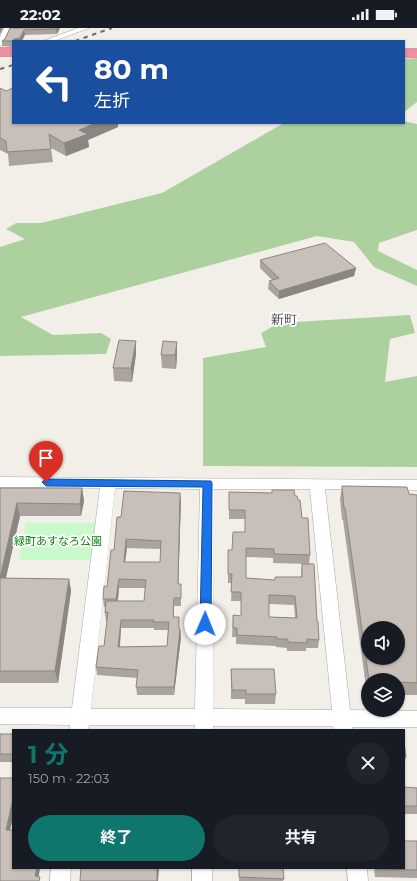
<!DOCTYPE html>
<html lang="ja">
<head>
<meta charset="utf-8">
<style>
  body { margin:0; font-family:Montserrat,"Noto Sans JP",sans-serif; background:#20242c; color:#f1f3f6; height:100vh; display:flex; flex-direction:column; font-size:15px; white-space:nowrap }
  * { box-sizing:border-box; margin:0 }
  p { font-size:13px; color:#9ea1a6 }
  .icon { flex:none; width:22px; height:22px; fill:none; stroke:currentColor; stroke-width:2; stroke-linecap:round; stroke-linejoin:round }
  .map { position:relative; flex:1; overflow:hidden }
  .panel { position:absolute; left:12px; top:701px; width:393px; height:140px; display:flex; flex-direction:column; background:#171b24; border-radius:0px; box-shadow:0 1px 3px #0004 }
  .panel>* { flex:none }
  .top-card { position:absolute; left:12px; top:12px; width:393px; height:84px; border-radius:0px; box-shadow:0 1px 3px #0004; background:#1a4fa0; color:#fff; overflow:hidden }
  .fabs { position:absolute; left:361px; top:593px; display:grid; gap:8px }
  .fabs a { display:grid; place-items:center; width:44px; height:44px; border-radius:50%; background:#171b24; box-shadow:0 1px 3px #0004; font-size:20px }
  .pin { position:absolute; display:grid; place-items:center; width:34px; height:34px; color:#fff; margin:-41px -17px; border-radius:50% 50% 50% 0; rotate:-45deg; box-shadow:0 0 4px #0007 }
  .pin .icon { rotate:45deg }
  .me { position:absolute; width:44px; margin:-22px; rotate:1deg; stroke-linejoin:round; filter:drop-shadow(0 0 3px #0008) }
  .turn { display:flex; align-items:center; gap:14px; height:84px; padding:0 16px; font-size:18px }
  .turn .icon { width:52px; height:52px; stroke-width:2.5 }
  .turn b { display:block; font-size:28px; line-height:34px }
  .round { display:grid; place-items:center; flex:none; width:42px; height:42px; border-radius:21px; background:#20242c }
  .summary { display:flex; align-items:center; justify-content:space-between; height:68px; padding:0 16px }
  h1 { font-size:24px; font-weight:700; line-height:30px; color:#0f766e }
  .primary-button { display:flex; gap:8px; margin-top:auto; padding:8px 16px }
  .primary-button a { flex:1; height:46px; border-radius:24px; background:#0f766e; color:#fff; font-size:16px; font-weight:700; line-height:46px; text-align:center }
  .primary-button a+a { background:#20242c; color:#f1f3f6 }
  .status { display:flex; justify-content:space-between; align-items:center; height:28px; padding:0 20px; background:#171b24; direction:ltr }
  .status svg { height:11px; fill:currentColor }
  .map>svg:first-child { display:block }
</style>
</head>
<body>
<div class="status"><b>22:02</b><svg viewBox="0 0 49 12"><path d="M0 12V9h3v3zM5 12V6h3v6zM10 12V3h3v9zM15 12V0h3v12zM26 1h20v11H26zM47 4h2v5h-2z"/></svg></div>
<div class="map">
<svg width="417" height="853" viewBox="0 0 417 853">
  <rect width="100%" height="100%" fill="#f2efe9"/>
  <!-- forest -->
  <path fill="#add19e" d="M417,30V74L404,84V31Z
    M404,93L417,96V202L379,215L378,223L417,242V258L374,239L354,214L317,208L21,289L53,307L101,305L111,311L106,326L0,328V219L25,211L6,201L16,195H41L162,165L284,95H404Z
    M410,287L415,305L390,311L385,354L417,348V439L203,438V330L266,319L261,305L279,295Z"/>
  <!-- park -->
  <path fill="#c8facc" d="M26,495H97L93,532H19Z"/>
  <g fill="none" stroke-linecap="round" stroke-linejoin="round">
    <!-- street casing -->
    <g stroke="#a9a9a9" stroke-width="1">
      <path id="street" d="M4,0H12L4,16L0,18V9Z
        M78,0H89L54,13H43Z
        M0,449L417,452V462L325,461L350,682L417,683V699H352V702H334L333,698H213V702H195V697H89L88,702H70V697L0,696V680H72L100,460L0,459ZM115,460L200,461L195,681H91ZM214,461H310L332,682L213,681Z
        M51,840H71L70,853H50Z
        M192,840H212V853H192Z
        M347,840H367L368,853H348Z"/>
    </g>
    <!-- highway casing -->
    <g stroke="#dc2a67" stroke-width="1">
      <path id="highway" d="M0,20H13V28H0Z
        M404,21H417V29H404Z"/>
    </g>
    <!-- street -->
    <use href="#street" fill="#fff" fill-rule="evenodd"/>
    <!-- highway -->
    <use href="#highway" fill="#e892a2" fill-rule="evenodd"/>
    <!-- rail -->
    <path stroke="#707070" stroke-width="2" stroke-dasharray="4.5 4.5" stroke-linecap="butt" d="M75,13L112,0
      M0,41L13,37"/>
  </g>
  <!-- wall -->
  <path fill="#aba49e" fill-rule="evenodd" d="M10,0H60L57,6L25,7L13,13V19L2,18V13L5,11Z
    M0,60L6,63L118,99L88,112L89,119L66,128L51,120L53,134L9,138L8,126L0,122Z
    M260,232L356,240L354,248L279,271L268,261L269,253L272,252L260,240Z
    M136,313V326L132,354L114,353L113,340Z
    M161,327H177L176,341L162,340Z
    M342,458L409,466L417,467V667H398V652H368V666H367L343,492H342L340,471Z
    M0,460H82L84,473L81,488H20L6,550L69,551L71,563L58,655H0Z
    M272,462L295,468L298,472L310,527L309,536L273,535V530L246,529V550L274,552L301,549L302,536L317,593L319,612L318,620H306V623H287V620L276,619V618L236,616V609H232L233,587L241,588V573H231L232,555H228V522H232L245,504V491H229V464L272,465ZM269,576L294,577L295,590L269,589Z
    M181,473L178,556L181,565V578H174L173,589L180,601L181,609L174,667H137L136,659L137,650L97,647L96,639L104,618L107,593H106L105,585L106,579H104L103,571L107,559L114,522L121,489ZM127,520L161,521L160,534H125ZM119,560H145L144,573H118ZM121,600H154V602H168L167,618L120,619Z
    M231,641L276,666L275,676H245V671H231Z
    M0,706H13V734H0Z
    M404,714L406,729L404,737Z
    M404,759L417,760V786H404Z
    M417,813V850L375,849L374,840H404Z
    M239,840L284,851L283,853H239Z"/>
  <!-- shaded-wall -->
  <path fill="#8b8681" d="M0,0H3L0,6Z
    M57,0H60L57,6L56,1Z
    M24,2L25,7L22,13H13V17V13L14,11Z
    M96,95H118V99L88,112L89,119L66,128L64,115L79,102Z
    M356,240L354,248L279,271V263Z
    M136,313V326L132,354L131,340Z
    M177,314V327L176,341L175,327Z
    M82,460L84,473L81,488L80,476Z
    M180,465L181,473L178,564V556Z
    M17,475L20,488L3,562L0,550Z
    M126,511L127,520L124,542V534Z
    M69,551L71,563L58,655L55,643Z
    M119,551V560L117,579L116,571Z
    M174,570V578L173,597V589Z
    M121,592V600L119,627L118,619Z
    M180,601L181,609L174,667V659Z
    M13,771V790L8,810L6,802Z
    M37,840H40L38,853L35,848Z
    M157,840H158L159,842L158,853H157Z"/>
  <!-- building -->
  <path fill="#c7bfb8" stroke="#8b8681" fill-rule="evenodd" d="M10,0H57L56,1L24,2L20,10L14,11L13,13H2L5,11Z
    M0,60L6,63L13,60V95H96L79,102L88,106L64,115L49,106L51,121L7,124L6,113L0,110Z
    M325,215L356,240L279,263L269,253L279,250L260,232Z
    M119,312L136,313L131,340H113Z
    M163,313L177,314L175,327H161Z
    M342,458L407,459L409,466L417,467V655L398,654V652H369L345,480H344ZM368,600H398V630H368Z
    M0,460H82L80,476L17,475L0,550L69,551L55,643H0Z
    M272,462H294L295,468H297L298,472H300L302,490H308L310,527L274,526V521L246,520V550L275,552V549H302V536H314L317,593H318L319,612L307,611V615L288,614V611H277V609L237,607V600H233V587L241,588V564H231L232,546H228V522H232L233,504H245V482H229V464L272,465ZM269,567L295,568L297,590L269,589Z
    M124,463L180,465L178,556H181V570H174L173,589H179V601H180L174,659H136L138,642L96,639L99,618H104L108,584L105,585L106,573H144L146,552L119,551L116,571H103L104,558L107,559L111,522H114L117,489H121ZM126,511L161,513L160,534H124ZM121,592H154L153,594H169L167,618L118,619Z
    M231,641H274L276,666H246V662H232Z
    M0,706H13V726H0Z
    M404,714L406,729H404Z
    M0,750H13V771L6,802H13V840H37L35,848L40,849L39,853H0Z
    M404,759L417,760V778H404Z
    M404,813H417V842L377,841V840H404Z
    M81,840H157V853H80Z
    M239,840H283L284,851L239,849Z"/>
  <!-- route -->
  <path fill="#1a73e8" stroke="#114b97" d="M46,451L211,453L212,455L211,596L209,599L205,601L202,599L200,596L203,459L46,458L42,454Z"/>
  <g text-anchor="middle" stroke-width="3.5" stroke-linejoin="round" paint-order="stroke">
    <!-- park labels -->
    <g font-size="11" fill="#0c8416" stroke="#fff">
      <text x="58" y="517">緑町あすなろ公園</text>
    </g>
    <!-- quarter labels -->
    <g font-size="13" fill="#555" stroke="#fff">
      <text x="284" y="296">新町</text>
    </g>
  </g>
</svg>
<div class="fabs">
<a><svg class="icon" aria-label="sound" viewBox="0 0 24 24"><path d="M4 9h4l5-4v14l-5-4H4zM17 9q2 3 0 6"/></svg></a>
<a><svg class="icon" aria-label="layers" viewBox="0 0 24 24"><path d="M12 4l9 5-9 5-9-5zM3 14l9 5 9-5"/></svg></a>
</div>
<div class="pin" style="left:46px;top:454px;background:#d93025"><svg class="icon" aria-label="arrive" viewBox="0 0 24 24"><path d="M6 21V4h12l-3 4 3 4H6"/></svg></div>
<svg class="me" style="left:205px;top:596px" viewBox="-20 -20 40 40"><circle r="19" fill="#fff"/><path d="M0-13L10 11 0 6-10 11z" fill="#1a73e8"/></svg>
<div class="top-card">
<div class="turn"><svg class="icon" aria-label="left" viewBox="0 0 24 24"><path d="M17 20v-9H6M10 6l-5 5 5 5"/></svg><div><b>80 m</b>左折</div></div>
</div>
<section class="panel">
<div class="summary"><div><h1>1 分</h1><p>150 m · 22:03</p></div><a class="round"><svg class="icon" aria-label="close" viewBox="0 0 24 24"><path d="M6 6l12 12M18 6L6 18"/></svg></a></div>
<div class="primary-button"><a>終了</a><a>共有</a></div>
</section>
</div>
</body>
</html>
